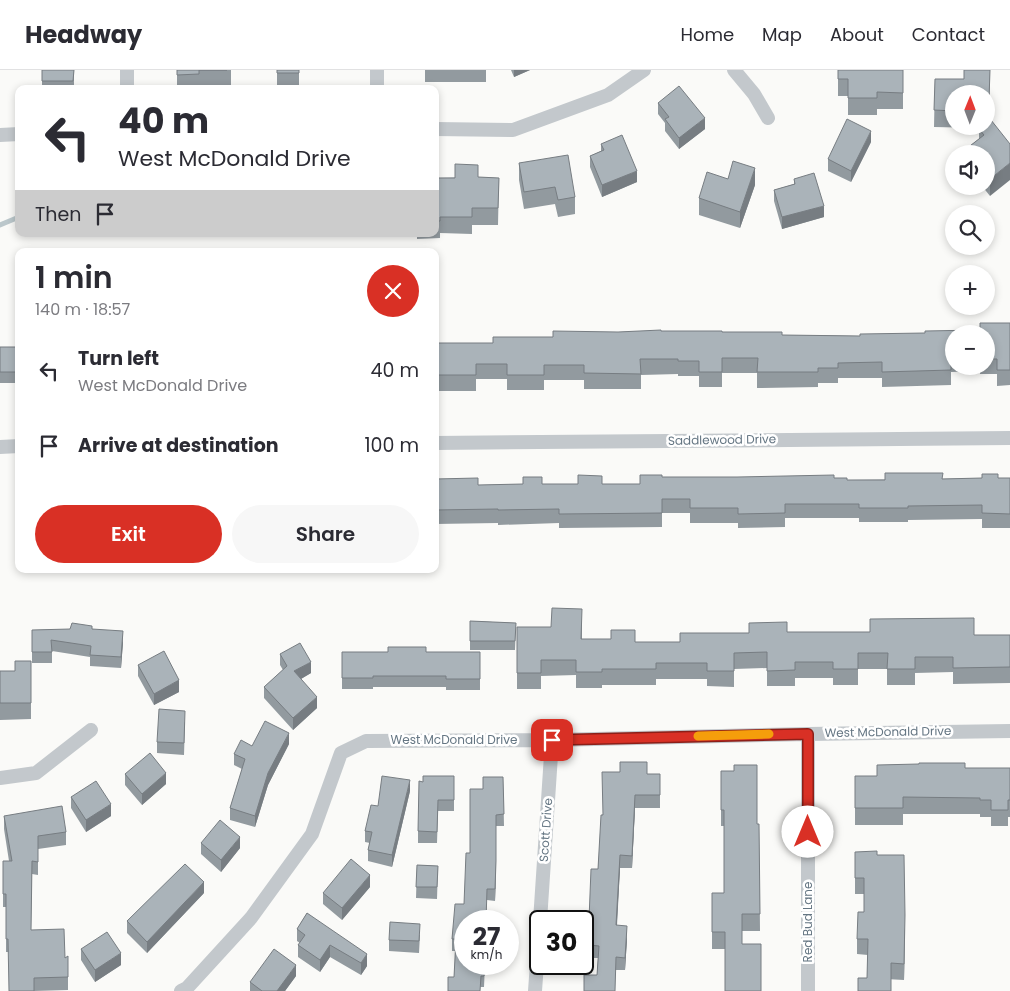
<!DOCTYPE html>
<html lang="en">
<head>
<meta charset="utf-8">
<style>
  body { margin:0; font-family:Poppins,sans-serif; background:#f7f7f7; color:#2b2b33; height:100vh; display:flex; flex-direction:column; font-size:19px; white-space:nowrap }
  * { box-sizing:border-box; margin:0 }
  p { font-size:16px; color:#7c7c81 }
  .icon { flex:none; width:28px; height:28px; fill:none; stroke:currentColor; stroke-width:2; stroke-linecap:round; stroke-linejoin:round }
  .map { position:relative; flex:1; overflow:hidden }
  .sheet { position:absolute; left:15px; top:178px; width:424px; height:325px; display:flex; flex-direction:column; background:#fff; border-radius:10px; box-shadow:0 2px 8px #0003 }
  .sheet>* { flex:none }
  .hud { position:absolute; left:15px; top:15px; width:424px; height:152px; border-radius:10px; box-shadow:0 2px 8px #0003; background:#fff; color:#2b2b33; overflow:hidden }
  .needle { width:32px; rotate:1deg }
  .buttons { position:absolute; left:945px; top:15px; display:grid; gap:10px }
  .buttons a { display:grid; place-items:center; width:50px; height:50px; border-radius:50%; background:#fff; box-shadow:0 2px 8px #0003; font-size:25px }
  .speed { position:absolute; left:454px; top:840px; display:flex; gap:10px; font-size:25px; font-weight:700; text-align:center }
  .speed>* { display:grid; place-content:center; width:65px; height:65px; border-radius:50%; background:#fff; box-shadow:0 2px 8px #0003; line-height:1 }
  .speed small { font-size:12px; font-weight:400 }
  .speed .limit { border:2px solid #111; border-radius:8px; background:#fff; color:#111 }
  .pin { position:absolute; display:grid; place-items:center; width:42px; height:42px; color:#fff; margin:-21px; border-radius:10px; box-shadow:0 2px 8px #0006 }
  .me { position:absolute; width:55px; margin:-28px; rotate:0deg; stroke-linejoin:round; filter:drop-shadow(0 0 4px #0008) }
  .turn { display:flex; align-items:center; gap:18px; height:105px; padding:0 20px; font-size:22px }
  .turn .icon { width:65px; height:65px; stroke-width:2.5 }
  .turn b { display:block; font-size:35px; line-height:42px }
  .then { display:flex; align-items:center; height:48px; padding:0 20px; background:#0003; gap:10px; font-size:19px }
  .round { display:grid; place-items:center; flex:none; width:52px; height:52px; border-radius:26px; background:#f7f7f7 }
  .overview { display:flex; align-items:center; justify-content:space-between; height:85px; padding:0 20px }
  h1 { font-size:30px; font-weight:600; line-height:38px }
  .action { display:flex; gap:10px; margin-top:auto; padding:10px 20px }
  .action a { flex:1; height:58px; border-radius:30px; background:#d93025; color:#fff; font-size:20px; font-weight:600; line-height:58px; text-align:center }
  .action a+a { background:#f7f7f7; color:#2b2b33 }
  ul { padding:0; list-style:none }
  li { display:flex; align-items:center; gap:15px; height:75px; padding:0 20px }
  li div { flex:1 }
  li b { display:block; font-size:19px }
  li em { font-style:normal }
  header { display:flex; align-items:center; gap:30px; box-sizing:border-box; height:70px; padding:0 25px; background:#fff; border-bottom:1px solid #e1e1e2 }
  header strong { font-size:24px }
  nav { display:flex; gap:28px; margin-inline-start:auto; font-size:18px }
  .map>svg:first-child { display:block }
</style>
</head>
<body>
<header>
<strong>Headway</strong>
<nav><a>Home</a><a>Map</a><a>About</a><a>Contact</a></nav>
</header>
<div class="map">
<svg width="1010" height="921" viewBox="0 0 1010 921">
  <rect width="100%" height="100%" fill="#fafaf8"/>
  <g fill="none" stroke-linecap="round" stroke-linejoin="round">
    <!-- stream -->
    <path stroke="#bbc7cb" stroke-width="5" d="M0,155L19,147"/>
    <!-- minor -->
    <path stroke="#c3c8cc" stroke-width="14" d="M127,0V19
      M734,0L754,24L768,48
      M377,19V0
      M435,59L513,60L608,25L644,0
      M0,65L19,64
      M435,373L1010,368
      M0,377L19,376
      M808,664V921
      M0,708L36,703L91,660
      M540,851L552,670
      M181,921L187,918L251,848L312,764L341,683L366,671L552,670L808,664L1010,661
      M535,921L540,851"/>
  </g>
  <!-- wall -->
  <path fill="#929a9f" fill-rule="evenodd" d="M42,0H74V19H42Z
    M177,0H231V17H199V19H177Z
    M277,0H323H299V19H277Z
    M425,0H486V12H425Z
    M511,0H530L514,7Z
    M838,0H903V39H877V45H848V26H838Z
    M990,0L989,46H986V24H954V56H986L991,50L990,126L982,116H986V84H966V79L979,69V59L981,58L934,57L935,9H964Z
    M658,33L705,59L679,79L665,61V53L658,44Z
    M871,72L851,112L828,101V89Z
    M601,74L637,112L602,127L590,97V86L601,81Z
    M519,93L575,127V144L558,147L555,134L524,139L519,110Z
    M478,107L499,108L498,155H472V164L440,163V168L417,169V164H435V108Z
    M728,109L755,115L740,158L699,145V128Z
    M794,109L824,147L782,159L774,131V120L794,114Z
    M1010,253V315L997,316V304H980V301L951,302V315L882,317V308H838V313H818V317L757,318V303H722V317H699V306H678V304L641,305V319H584V310H544V320H507V309H476V321H435V273H493L553,267L618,262L661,261L722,262L782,265L860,266L925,263L980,260ZM954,264H986V296H954Z
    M0,277H19V313H0Z
    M662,407L834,408L847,410L1010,408V458H982V449L908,450V452H859V448H785V457L738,458V453H690V443H662V457L559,458V453L498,455V453L435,454V409L478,415L542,414H640Z
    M470,551L516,553L515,580H470Z
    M582,555V569L635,572H680L749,563L787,562L974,565H1010V613L953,614V602L915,603V615H887V599H858V615H833V608H795V616H767V598L734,599V617L707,616V609H656V615H602V618H576V605L541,606V619H517V557H551Z
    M92,559L123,572L121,598L90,596V587L52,581V593H32V560Z
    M342,582H480V620H446V617H373V619H342Z
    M280,584L311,603L301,609L317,638L293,660L264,628V617L283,600L280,595Z
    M31,591V649L0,650V601H15Z
    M138,595L179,622L154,635L138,606Z
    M185,652L184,685L157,683V672Z
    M289,674L268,715L255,757L230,750V738L242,699L234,695V684L252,676Z
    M965,698H1010V747H1008V756H991V747H980V744H903V755H855V706H877Z
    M721,701L757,754H759L760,861H742L725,879H712V823H724V756H721Z
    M125,704L166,714L142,735L125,715Z
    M647,704H660V738H635L632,798H620L617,856L627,869L625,900H616L597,905L598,888H588V875L598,799L602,745Z
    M454,706V741H438L437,773H418V761L423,712Z
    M503,707L504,756H496V803L495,831L487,830L465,851L485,894L484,917H481L454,907L456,881H452V869L464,834L470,783L483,719Z
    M410,721L392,797L368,791V780L370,773L365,772V761L378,736Z
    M71,727L111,746L86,762L71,738Z
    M4,746L66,762V775L38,779V805L32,804L31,860L65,888L68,886V920L34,921L8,882H6V837H3V791H9L4,759Z
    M201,773L240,778L221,802L201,784Z
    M855,782L877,785L905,861L904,910L867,908L868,885L857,884V869L864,842V824H855Z
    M417,795L438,796L437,829L416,828Z
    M370,817L342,850L323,834V823Z
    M204,823L147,883L127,863V851Z
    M307,843L367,896L361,905L330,887L320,902L298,887V875L300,873L297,871V859Z
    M420,865L419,883L389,881V870Z
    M81,879L121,895L95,912L81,890Z
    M296,906L285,921H250V912Z"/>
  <!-- shaded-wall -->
  <path fill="#777d82" d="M514,0H530L514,7Z
    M705,48V59L679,79V68Z
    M871,61V72L851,112V101Z
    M1010,93V110L990,126V109Z
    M755,98V115L740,158V142Z
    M637,101V112L602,127V115Z
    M824,136V147L782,159V147Z
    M123,561V572L121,598V587Z
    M311,592V603L294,613V601Z
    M179,610V622L154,635V624Z
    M317,627V638L293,660V648Z
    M289,663V674L268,715L255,757V746L268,703Z
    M166,703V714L142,735V724Z
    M410,710V721L392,797V785Z
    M635,725V738L632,798V786Z
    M111,734V746L86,762V750Z
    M240,767V778L221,802V790Z
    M620,785V798L616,868V855Z
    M496,791V803L495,831V819Z
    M370,805V817L342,850V838Z
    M204,812V823L147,883V872Z
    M905,845V861L904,910V894Z
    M627,856V869L625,900V888Z
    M330,875V887L320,902V890Z
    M121,883V895L95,912V900Z
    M367,884V896L361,905V893Z
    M296,895V906L285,921H277Z"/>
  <!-- building -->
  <path fill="#aab3b9" stroke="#777d82" d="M42,0H74L73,11H42Z
    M177,0H227H199V4L177,5Z
    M277,0H299V3H277Z
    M838,0H903V23L877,22V28H848V9H838Z
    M964,0H990L989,29H986V24H954V41L934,40L935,9H964Z
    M679,16L705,48L679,68L665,49L669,47L658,33Z
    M847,49L871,61L851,101L828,89Z
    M991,50L1010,74V93L990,109L986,105V84H970L966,79L984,65L979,59L983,56H986V54Z
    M622,65L637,101L602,115L590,86L604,80L601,74Z
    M568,85L575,127L558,130L555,117L524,122L519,93Z
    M733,91L755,98L740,142L699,128L707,102L728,109Z
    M455,94L478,95V107L499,108L498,138H472V147H440V151H435V108H455Z
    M814,103L824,136L782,147L774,120L795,114L794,109Z
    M980,253H1010V300H997V289H986V264H954V286H951V300L882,302V292L838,293V298H818V302H757L758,288H722V302H699V291H678V289H640L641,304L584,303V295H544V305H507V294H476V305H435V273H493V267H553V261L618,262L661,260V261H722V262H782V265L860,266V264L925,263V261L980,260Z
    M0,277H19V302H0Z
    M885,403H943L942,409L982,408V404H998V408H1010V444L982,443V435L908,436V438H859V434H785V443L738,444V438H690V429H662V443L559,444V439L498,440V439L435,440V409L478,408V415L523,414V407H542V414H578V405L602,406V414H640V405H662V407H737L834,405V408H847V410H885Z
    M552,538L582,539L581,569H611V560H635V572H680V563H749V553L787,552V562H870V549L974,548V565H1010V597L953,598V587H915V599H887L888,583H858V599H833V592H795V600L767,601V582L734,583V601H707V593H656V599H602V602H576V590H541V603H517V557H551Z
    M470,551L516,553L515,571H470Z
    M72,553L92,556V559L123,561L121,587L90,585L91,576L51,570L52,582H32V560L70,559Z
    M300,573L311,592L294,601L317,627L293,648L264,617L287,596L280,584Z
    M388,577H426V582H480V609H446V606H373V608H342V582H388Z
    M164,581L179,610L154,624L138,595Z
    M15,591H31V633H0V601H15Z
    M159,639L185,641L184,673L157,672Z
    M265,651L289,663L268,703L255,746L230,738L245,689L234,684L241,670L252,676Z
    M150,683L166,703L142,724L125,704Z
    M620,692H647V704H660V725H635L632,786L620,785L616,855L627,856L625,888L616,887L615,921H584V905H597L599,876L588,875L591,799H598L601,745H603L602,702H620Z
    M919,693H965V698H1010V730H1008V740H991V730H980V728L903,727V738H855V706H877V695L919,694Z
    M734,695H757V754H759L760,844H742V874H761V921H725V862H712V823H724V740H721V701H734Z
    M382,706L410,710L392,785L368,780L372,762L365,761L371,735L378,736Z
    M423,706H454V730H438L437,762L418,761L419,711L423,712Z
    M483,707H503L504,744L496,745V791L495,819H487L486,851H465V894H485L484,906H481L480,921H448V907H454L456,869H452L455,834H464L466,783H470V719H483Z
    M96,711L111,734L86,750L71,727Z
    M62,736L66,762L38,766V792L32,791L31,860L64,859L65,888L68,886V907L34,908V921H9L8,869H6V824H3V791H12L4,746Z
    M220,750L240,767L221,790L201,773Z
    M877,781V785H904L905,845L904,894L891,893V921H858V908H867L868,869H857L858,842H864V808H855V782Z
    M351,789L370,805L342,838L323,823Z
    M185,794L204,812L147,872L127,851Z
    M417,795L438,796L437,817H416Z
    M307,843L367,884L361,893L330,875L320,890L298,875L305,865L297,859Z
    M390,852L420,854L419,871L389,870Z
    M107,862L121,883L95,900L81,879Z
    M274,879L296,895L277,921H262L250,912Z"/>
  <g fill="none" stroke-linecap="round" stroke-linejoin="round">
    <!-- route casing -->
    <g stroke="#8d1f18" stroke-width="12">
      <path id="route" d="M552,670L808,664V762"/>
    </g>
    <!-- route -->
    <use href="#route" stroke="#d93025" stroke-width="9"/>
    <!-- slow -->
    <path stroke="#f59e0b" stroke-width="9" d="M698,666L769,664"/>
  </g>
  <g text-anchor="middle" stroke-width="5" stroke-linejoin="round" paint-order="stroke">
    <!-- street labels -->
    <g font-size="12" fill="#657683" stroke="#fff">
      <text transform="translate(722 370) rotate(-1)" y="4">Saddlewood Drive</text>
      <text transform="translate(888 662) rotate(-1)" y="4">West McDonald Drive</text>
      <text x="454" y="674">West McDonald Drive</text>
      <text transform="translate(546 760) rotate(-86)" y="4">Scott Drive</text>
      <text transform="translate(808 852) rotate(-90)" y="4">Red Bud Lane</text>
    </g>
  </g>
</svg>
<div class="buttons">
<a><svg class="needle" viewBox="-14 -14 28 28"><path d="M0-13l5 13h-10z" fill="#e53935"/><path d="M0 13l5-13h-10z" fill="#7c7c81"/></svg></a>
<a><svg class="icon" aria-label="sound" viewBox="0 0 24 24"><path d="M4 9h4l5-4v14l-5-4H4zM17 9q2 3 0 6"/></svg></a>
<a><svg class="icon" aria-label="search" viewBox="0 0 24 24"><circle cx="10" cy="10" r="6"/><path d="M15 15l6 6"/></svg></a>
<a>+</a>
<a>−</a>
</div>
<div class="speed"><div>27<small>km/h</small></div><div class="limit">30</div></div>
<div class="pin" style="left:552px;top:670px;background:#d93025"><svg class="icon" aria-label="arrive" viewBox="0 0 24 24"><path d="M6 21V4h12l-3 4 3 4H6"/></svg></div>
<svg class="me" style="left:808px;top:762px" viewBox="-20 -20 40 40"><circle r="19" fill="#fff"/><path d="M0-13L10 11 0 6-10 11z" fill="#d93025"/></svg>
<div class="hud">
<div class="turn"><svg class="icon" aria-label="left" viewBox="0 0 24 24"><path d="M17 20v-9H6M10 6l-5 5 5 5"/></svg><div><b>40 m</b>West McDonald Drive</div></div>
<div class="then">Then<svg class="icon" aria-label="arrive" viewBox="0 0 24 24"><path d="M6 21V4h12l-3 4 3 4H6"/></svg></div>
</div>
<section class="sheet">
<div class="overview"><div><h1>1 min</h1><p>140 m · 18:57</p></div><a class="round" style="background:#d93025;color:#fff"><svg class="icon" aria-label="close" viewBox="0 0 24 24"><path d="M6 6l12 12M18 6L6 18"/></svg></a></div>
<ul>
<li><svg class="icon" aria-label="left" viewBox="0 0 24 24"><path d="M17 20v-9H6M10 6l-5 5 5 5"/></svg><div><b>Turn left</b><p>West McDonald Drive</p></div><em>40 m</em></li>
<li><svg class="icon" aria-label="arrive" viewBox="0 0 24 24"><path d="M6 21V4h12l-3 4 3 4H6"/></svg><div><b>Arrive at destination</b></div><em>100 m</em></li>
</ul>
<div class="action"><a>Exit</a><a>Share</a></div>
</section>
</div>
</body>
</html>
